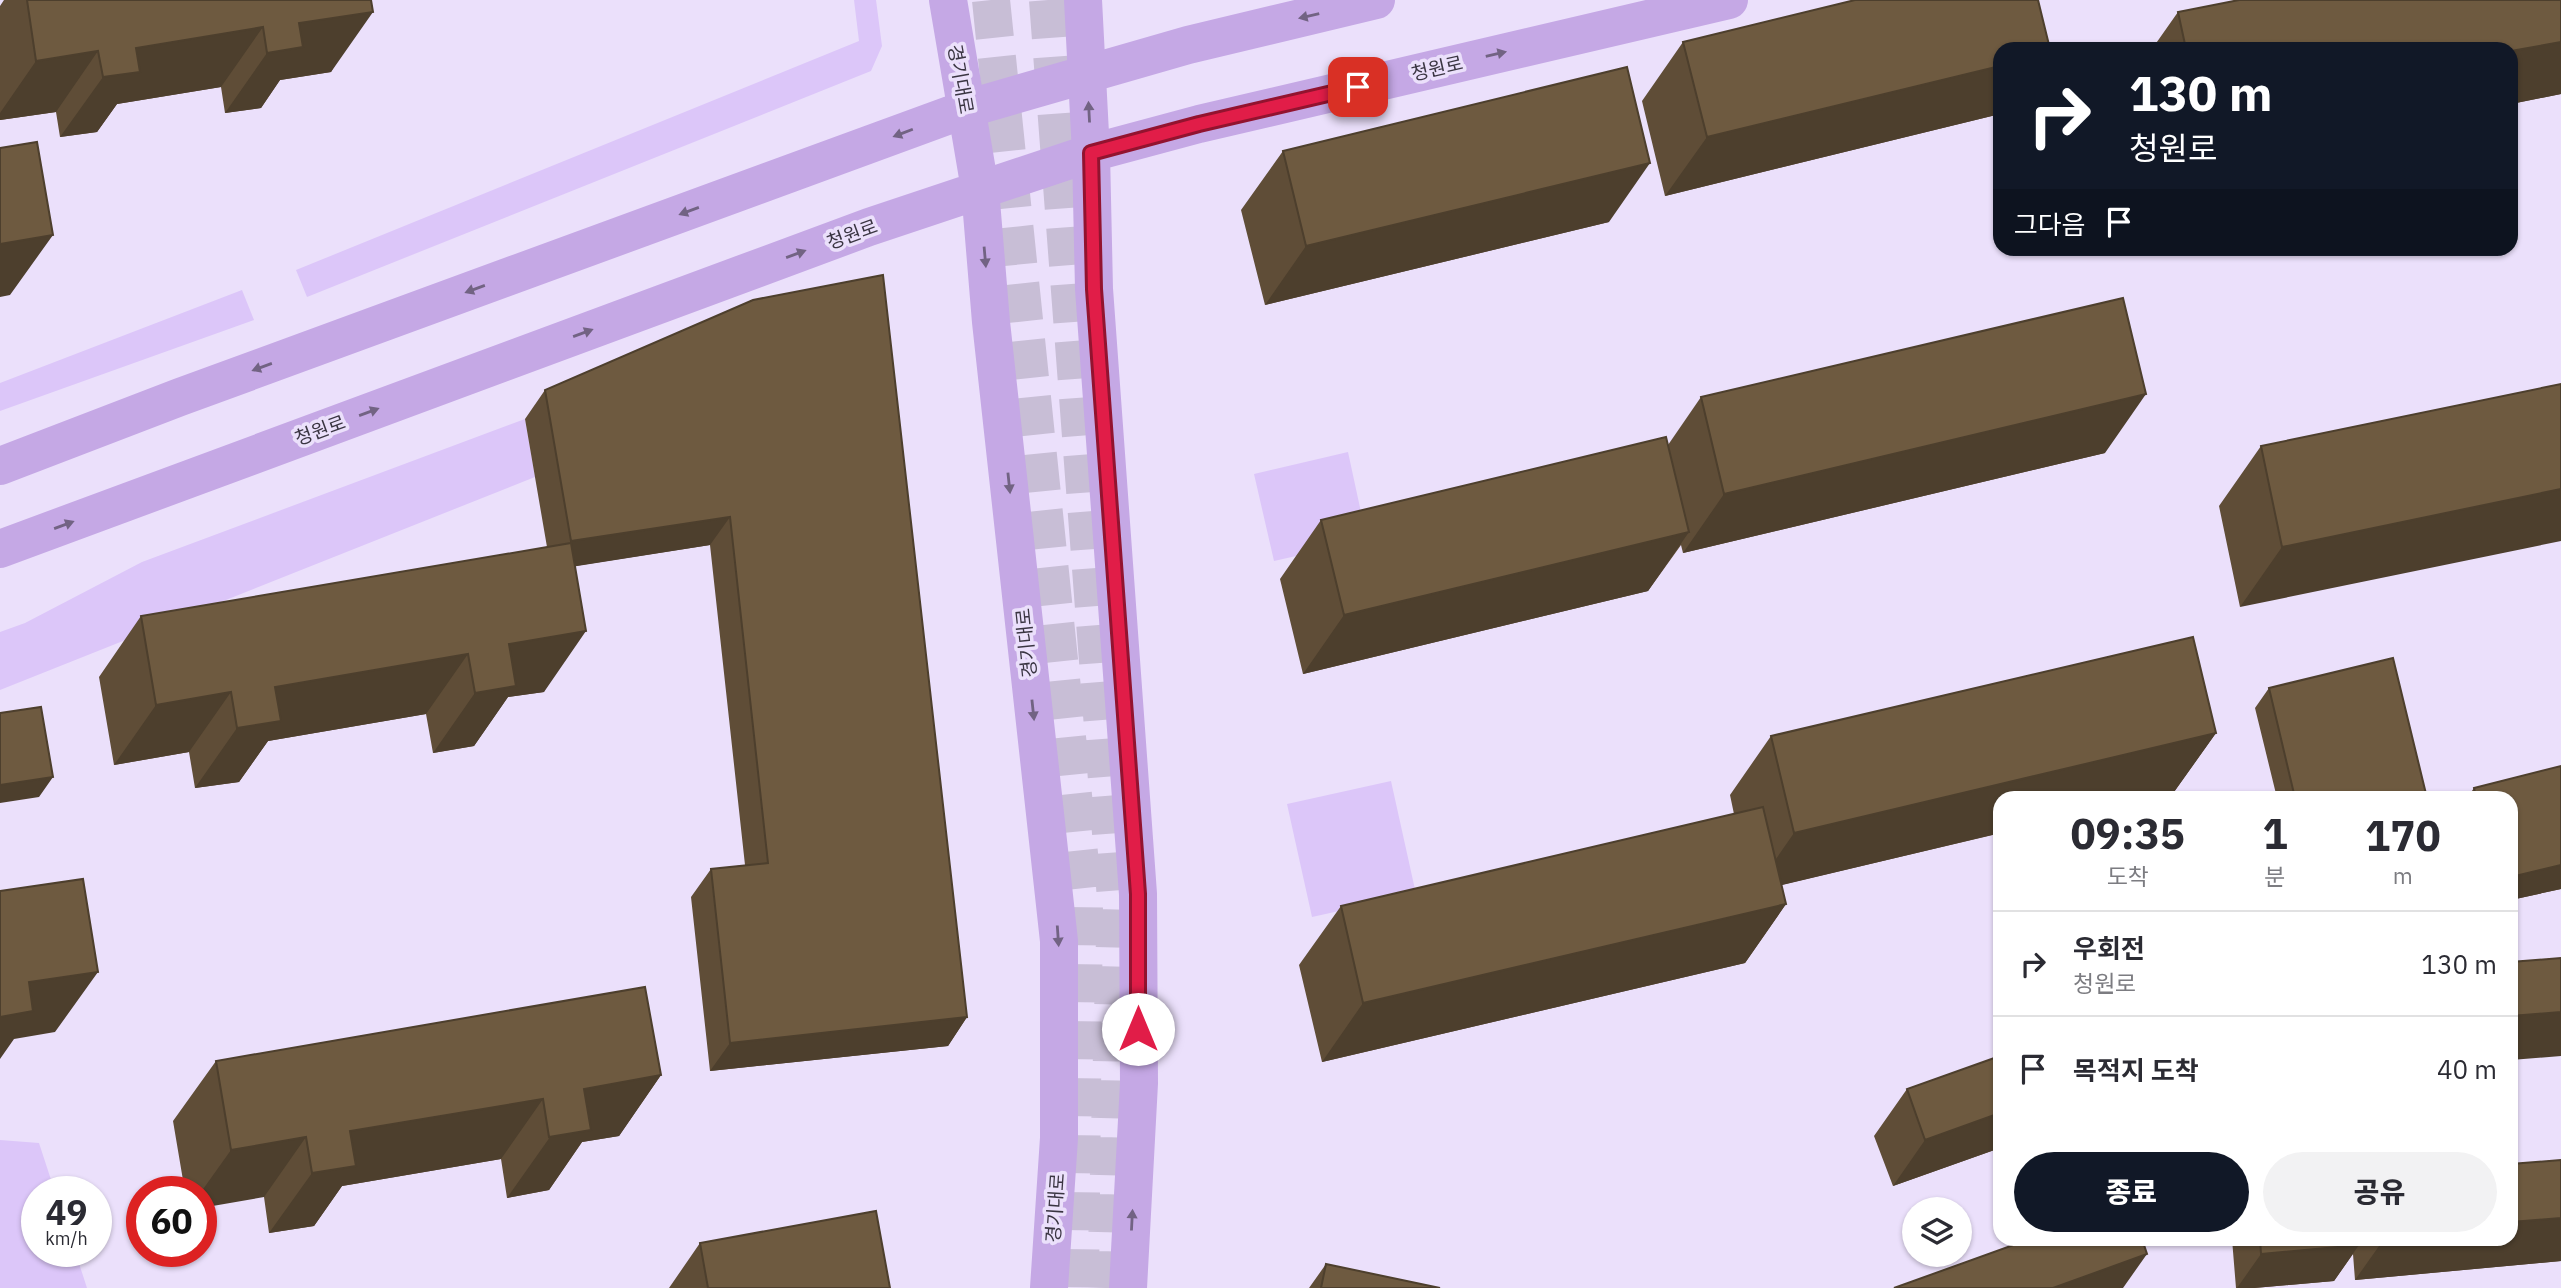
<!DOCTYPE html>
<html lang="ko">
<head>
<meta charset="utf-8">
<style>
  body { margin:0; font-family:"IBM Plex Sans","Noto Sans KR",sans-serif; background:#f2f2f3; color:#2b2b33; height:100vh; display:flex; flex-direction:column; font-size:26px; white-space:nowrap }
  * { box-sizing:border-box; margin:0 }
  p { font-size:23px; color:#7c7c81 }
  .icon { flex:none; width:38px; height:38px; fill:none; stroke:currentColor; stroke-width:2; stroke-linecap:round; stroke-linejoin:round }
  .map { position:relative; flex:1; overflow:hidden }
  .side { position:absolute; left:1993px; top:791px; width:525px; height:455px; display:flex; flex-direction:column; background:#fff; border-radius:21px; box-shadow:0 2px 5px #0004 }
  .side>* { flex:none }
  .hud { position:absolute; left:1993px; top:42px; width:525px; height:214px; border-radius:21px; box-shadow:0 2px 5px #0004; background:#111827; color:#fff; overflow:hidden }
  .tools { position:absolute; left:1902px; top:1197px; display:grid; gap:14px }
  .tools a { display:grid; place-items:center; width:70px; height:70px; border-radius:50%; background:#fff; box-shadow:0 2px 5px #0004; font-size:35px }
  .speed { position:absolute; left:21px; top:1176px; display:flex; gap:14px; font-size:35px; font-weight:700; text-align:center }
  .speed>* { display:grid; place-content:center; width:91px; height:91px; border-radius:50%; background:#fff; box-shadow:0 2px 5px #0004; line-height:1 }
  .speed small { font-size:18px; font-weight:400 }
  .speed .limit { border:10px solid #d22; background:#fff; color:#111 }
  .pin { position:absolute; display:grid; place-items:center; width:60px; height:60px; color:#fff; margin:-30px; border-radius:14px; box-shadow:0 4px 10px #0006 }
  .me { position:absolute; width:77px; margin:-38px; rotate:0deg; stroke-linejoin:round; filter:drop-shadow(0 0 5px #0008) }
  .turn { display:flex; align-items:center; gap:24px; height:147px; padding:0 21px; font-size:32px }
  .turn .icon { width:91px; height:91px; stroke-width:2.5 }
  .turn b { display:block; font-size:49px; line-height:60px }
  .then { display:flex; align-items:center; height:66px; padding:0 21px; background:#0003; gap:14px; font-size:26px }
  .eta { display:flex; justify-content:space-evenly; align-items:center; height:119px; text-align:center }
  .eta b { font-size:42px; font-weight:800; line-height:49px }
  .action { display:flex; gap:14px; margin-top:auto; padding:14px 21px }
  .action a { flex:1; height:80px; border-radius:42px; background:#111827; color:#fff; font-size:28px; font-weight:800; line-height:80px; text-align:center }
  .action a+a { background:#f2f2f3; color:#2b2b33 }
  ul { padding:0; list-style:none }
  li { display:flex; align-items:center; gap:21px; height:105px; padding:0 21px; border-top:2px solid #e1e1e2 }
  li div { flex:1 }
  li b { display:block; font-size:26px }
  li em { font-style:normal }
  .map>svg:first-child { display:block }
</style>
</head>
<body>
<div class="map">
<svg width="2561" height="1288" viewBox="0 0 2561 1288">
  <rect width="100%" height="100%" fill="#ebe0fb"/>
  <!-- green -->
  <path fill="#dcc6f9" d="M854,0H876L882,46L871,71L307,297L296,270L859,41Z
    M242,290L254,320L0,411V383Z
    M525,419L535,477L0,690V632L25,623L142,562Z
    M1348,452L1367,540L1274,561L1254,474Z
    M1391,781L1416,894L1312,917L1287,804Z
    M0,1140L39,1143L55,1192H37V1251H75L87,1288H0Z"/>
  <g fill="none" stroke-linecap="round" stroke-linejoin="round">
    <!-- major-tunnel -->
    <path stroke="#c8bed6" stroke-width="38" stroke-dasharray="38 19" stroke-linecap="butt" d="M991,0L1084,902L1080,1288
      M1048,0L1116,899L1106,1288"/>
    <!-- major -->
    <path stroke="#c5a8e5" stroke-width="38" d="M948,0L980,189L991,322L1059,941V1138L1049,1288
      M1083,0L1091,153L1094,289L1138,894L1139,1083L1128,1288
      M0,466L180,397L966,109L1188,45L1376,0
      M0,549L869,227L1091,153L1199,124L1729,0"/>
  </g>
  <!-- wall -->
  <path fill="#5f4d37" d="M4,0H371L331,72L280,80L261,108L225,113L221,87L117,104L97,132L60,137L56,112L0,120V6Z
    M2561,0V94L2511,104V49H2152L2178,12Z
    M1683,42L2000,49V114L1665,196L1642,101Z
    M1283,151L1609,222L1265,305L1241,210Z
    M753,300L967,1017L948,1046L710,1071L691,897L711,869L745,865L710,545L575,566L544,692L508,697L474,746L433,753L426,714L268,741L239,782L195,788L189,752L114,765L99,677L141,616L547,547L525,419L545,390Z
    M2561,384L2240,607L2219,506L2261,446Z
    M1701,397L2105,453L1683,553L1681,545L1648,591L1303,674L1280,579L1321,520L1668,445Z
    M2269,688L2427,798H2277L2255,708Z
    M2216,733L2174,792L1781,885L1786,904L1745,963L1322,1062L1299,965L1341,906L1734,814L1730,795L1771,736Z
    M2561,766V889L2511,900V798H2467L2474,788Z
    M2000,1056V1148L1893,1186L1874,1136L1907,1089Z
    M216,1061L661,1075L619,1136L582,1142L549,1190L507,1198L501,1159L342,1186L314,1226L269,1233L264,1197L201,1192H185L173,1121Z
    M2561,1160V1261L2355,1280L2353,1254L2334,1281L2254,1288H2236L2232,1239H2511Z
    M700,1243L890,1288H669Z
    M1326,1264L1440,1288H1309Z"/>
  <!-- shaded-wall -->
  <path fill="#4d3f2d" d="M373,12L331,72L280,80L261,108L225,113L267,53L299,23Z
    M263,27L221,87L117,104L97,132L60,137L103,77L136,48Z
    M2561,42V94L2511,104V51Z
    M98,51L56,112L0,120V113L36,61Z
    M2000,66V114L1665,196L1707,137Z
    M1650,163L1609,222L1265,305L1306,246Z
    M53,235L10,295L0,297V244Z
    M2146,394L2105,453L1683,553L1724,494Z
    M2561,489V541L2240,607L2282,547Z
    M730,517L710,545L552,570L571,541Z
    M1689,532L1648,591L1303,674L1344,615Z
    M586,631L544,692L508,697L474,746L433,753L509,644Z
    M468,654L426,714L268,741L239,782L195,788L237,728L275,687Z
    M231,692L189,752L114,765L156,705Z
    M2216,733L2174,792L2150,798H2000V833L1753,892L1794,833Z
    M53,777L39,797L0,803V785Z
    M2561,865V889L2511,900V877Z
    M1786,904L1745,963L1322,1062L1363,1003Z
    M98,972L55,1032L14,1039L0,1059V1017L29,982Z
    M2561,1012V1056L2511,1060V1016Z
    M967,1017L948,1046L710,1071L730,1043Z
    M661,1075L619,1136L582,1142L549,1190L507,1198L584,1089Z
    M543,1099L501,1159L342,1186L314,1226L269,1233L312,1173L350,1131Z
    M2000,1113V1148L1893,1186L1925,1140Z
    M306,1137L264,1197L201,1208V1192L231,1150Z
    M2561,1218V1261L2355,1280L2384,1239H2511V1222Z
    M2359,1245L2334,1281L2254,1288H2237L2261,1254Z
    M2147,1254L2123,1288H2053Z"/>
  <!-- building -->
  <path fill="#6e5a40" stroke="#4d3f2d" stroke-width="2" d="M27,0H371L373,12L299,23L303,47L267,53L263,27L136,48L140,72L103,77L98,51L36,61Z
    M1855,0H2038L2050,49H2000V66L1707,137L1683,42Z
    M2239,0H2561V42L2511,51V49H2186L2178,12Z
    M1627,67L1650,163L1306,246L1283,151Z
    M37,142L53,235L0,244V148Z
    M883,275L967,1017L730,1043L711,869L768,863L730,517L571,541L545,390L753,300Z
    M2123,298L2146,394L1724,494L1701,397Z
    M2561,384V489L2282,547L2261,446Z
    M1666,437L1689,532L1344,615L1321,520Z
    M571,543L586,631L509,644L516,686L475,693L468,654L275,687L281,721L237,728L231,692L156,705L141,616Z
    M2193,637L2216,733L1794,833L1771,736Z
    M2393,658L2427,798H2295L2269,688Z
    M41,707L53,777L0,785V713Z
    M2561,766V865L2511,877V798H2476L2474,788Z
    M1763,807L1786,904L1363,1003L1341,906Z
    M83,879L98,972L29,982L33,1011L0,1017V891Z
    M2561,958V1012L2511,1016V962Z
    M645,987L661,1075L584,1089L591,1130L549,1137L543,1099L350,1131L356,1166L312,1173L306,1137L231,1150L216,1061Z
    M2000,1056V1113L1925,1140L1907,1089Z
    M2561,1160V1218L2511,1222V1164Z
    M876,1211L890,1288H708L700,1243Z
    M2030,1239H2142L2147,1254L2053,1288H1894Z
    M2260,1239H2358L2359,1245L2261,1254Z
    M1326,1264L1440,1288H1321Z"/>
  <!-- one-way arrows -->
  <defs><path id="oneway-solid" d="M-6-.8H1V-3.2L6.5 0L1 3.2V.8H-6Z" transform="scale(1.75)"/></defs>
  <g fill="#726383">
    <use href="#oneway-solid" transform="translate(1309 16) rotate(167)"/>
    <use href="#oneway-solid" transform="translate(1496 54) rotate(-13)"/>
    <use href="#oneway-solid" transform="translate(1089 112) rotate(-93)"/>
    <use href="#oneway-solid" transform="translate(903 133) rotate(159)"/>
    <use href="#oneway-solid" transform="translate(689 211) rotate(160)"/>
    <use href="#oneway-solid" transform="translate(796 254) rotate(-20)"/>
    <use href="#oneway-solid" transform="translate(985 257) rotate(85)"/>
    <use href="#oneway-solid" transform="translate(475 289) rotate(160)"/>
    <use href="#oneway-solid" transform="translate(583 333) rotate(-20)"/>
    <use href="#oneway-solid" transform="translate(262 367) rotate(160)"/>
    <use href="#oneway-solid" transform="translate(369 412) rotate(-20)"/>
    <use href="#oneway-solid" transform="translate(1009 483) rotate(84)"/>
    <use href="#oneway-solid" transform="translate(64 525) rotate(-20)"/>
    <use href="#oneway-solid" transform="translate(1033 710) rotate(84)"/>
    <use href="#oneway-solid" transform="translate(1058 936) rotate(86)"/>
    <use href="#oneway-solid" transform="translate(1132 1220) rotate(-87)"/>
  </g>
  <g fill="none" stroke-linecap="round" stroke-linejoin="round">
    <!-- route casing -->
    <g stroke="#92132f" stroke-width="18">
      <path id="route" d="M1138,1029V894L1094,289L1091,153L1199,124L1358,87"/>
    </g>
    <!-- route -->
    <use href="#route" stroke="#e11d48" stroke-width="12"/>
  </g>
  <g text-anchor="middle" stroke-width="7" stroke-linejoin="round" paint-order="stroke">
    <!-- street labels -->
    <g font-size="19" fill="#3a3542" stroke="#ebe0fb">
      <text transform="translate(1437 68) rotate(-13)" y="7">청원로</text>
      <text transform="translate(961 79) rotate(80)" y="7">경기대로</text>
      <text transform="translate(852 234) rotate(-20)" y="7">청원로</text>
      <text transform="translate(320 430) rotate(-20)" y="7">청원로</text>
      <text transform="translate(1026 643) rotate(-96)" y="7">경기대로</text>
      <text transform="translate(1055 1208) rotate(-86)" y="7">경기대로</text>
    </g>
  </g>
</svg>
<div class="tools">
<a><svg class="icon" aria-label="layers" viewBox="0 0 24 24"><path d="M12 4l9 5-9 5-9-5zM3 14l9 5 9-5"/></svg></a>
</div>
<div class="speed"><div>49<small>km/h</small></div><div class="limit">60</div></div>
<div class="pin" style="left:1358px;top:87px;background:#d93025"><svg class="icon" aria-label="arrive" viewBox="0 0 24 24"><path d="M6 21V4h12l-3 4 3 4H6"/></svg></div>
<svg class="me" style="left:1138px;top:1029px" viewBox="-20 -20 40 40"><circle r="19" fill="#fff"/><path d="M0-13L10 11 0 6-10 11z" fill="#e11d48"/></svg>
<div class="hud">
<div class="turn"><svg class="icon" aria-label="right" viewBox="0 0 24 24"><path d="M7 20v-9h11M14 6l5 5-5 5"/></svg><div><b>130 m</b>청원로</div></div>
<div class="then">그다음<svg class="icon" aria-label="arrive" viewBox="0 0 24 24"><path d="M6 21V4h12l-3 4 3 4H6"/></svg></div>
</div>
<section class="side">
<div class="eta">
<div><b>09:35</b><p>도착</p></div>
<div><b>1</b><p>분</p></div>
<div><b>170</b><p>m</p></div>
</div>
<ul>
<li><svg class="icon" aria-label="right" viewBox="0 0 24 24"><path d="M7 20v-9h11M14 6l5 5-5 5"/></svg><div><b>우회전</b><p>청원로</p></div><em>130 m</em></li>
<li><svg class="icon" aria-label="arrive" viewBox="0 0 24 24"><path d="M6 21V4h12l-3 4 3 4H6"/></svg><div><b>목적지 도착</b></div><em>40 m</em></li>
</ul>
<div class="action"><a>종료</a><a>공유</a></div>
</section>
</div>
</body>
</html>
